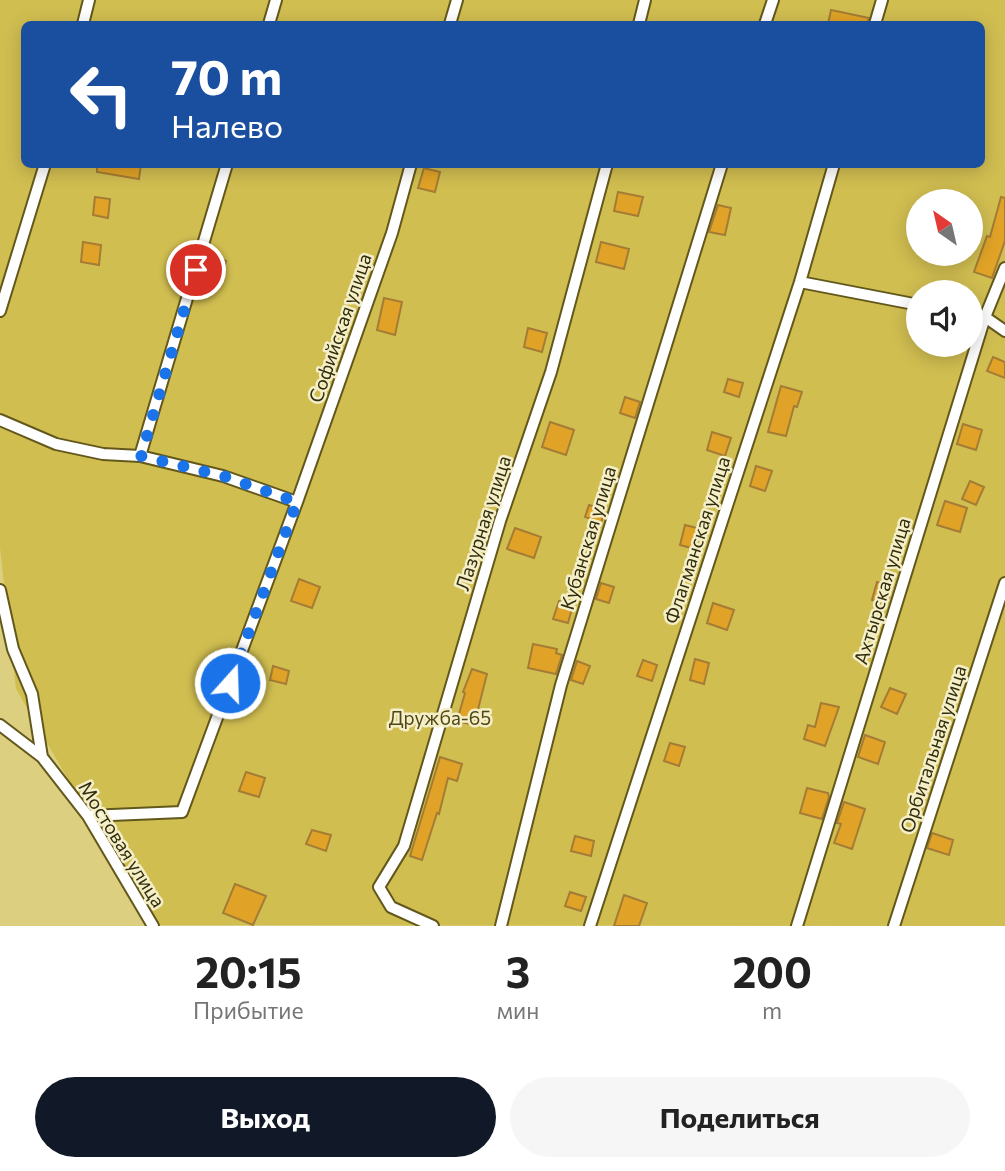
<!DOCTYPE html>
<html lang="ru">
<head>
<meta charset="utf-8">
<style>
  body { margin:0; font-family:Commissioner,sans-serif; background:#f6f6f6; color:#222; height:100vh; display:flex; flex-direction:column; font-size:26px; white-space:nowrap }
  * { box-sizing:border-box; margin:0 }
  p { font-size:23px; color:#767676 }
  .icon { flex:none; width:38px; height:38px; fill:none; stroke:currentColor; stroke-width:2; stroke-linecap:round; stroke-linejoin:round }
  .map { position:relative; height:926px; overflow:hidden }
  .side { display:flex; flex-direction:column; background:#fff; flex:1 }
  .side>* { flex:none }
  .banner { position:absolute; left:21px; top:21px; width:964px; height:147px; border-radius:10px; box-shadow:0 4px 18px #0003; background:#1a4fa0; color:#fff; overflow:hidden }
  .needle { width:46px; rotate:326deg }
  .tools { position:absolute; left:906px; top:189px; display:grid; gap:14px }
  .tools a { display:grid; place-items:center; width:77px; height:77px; border-radius:50%; background:#fff; box-shadow:0 4px 18px #0003; font-size:35px }
  .pin { position:absolute; display:grid; place-items:center; width:60px; height:60px; color:#fff; margin:-30px; border:4px solid #fff; border-radius:50%; box-shadow:0 2px 7px #0007 }
  .me { position:absolute; width:77px; margin:-38px; rotate:20deg; stroke-linejoin:round; filter:drop-shadow(0 0 5px #0008) }
  .turn { display:flex; align-items:center; gap:24px; height:147px; padding:0 35px; font-size:32px }
  .turn .icon { width:91px; height:91px; stroke-width:2.5 }
  .turn b { display:block; font-size:49px; line-height:60px }
  .eta { display:flex; justify-content:space-evenly; align-items:center; height:119px; text-align:center }
  .eta b { font-size:42px; font-weight:700; line-height:49px }
  .button { display:flex; gap:14px; margin-top:auto; padding:14px 35px }
  .button a { flex:1; height:80px; border-radius:42px; background:#111827; color:#fff; font-size:28px; font-weight:700; line-height:80px; text-align:center }
  .button a+a { background:#f6f6f6; color:#222 }
  .map>svg:first-child { display:block }
</style>
</head>
<body>
<div class="map">
<svg width="1005" height="926" viewBox="0 0 1005 926">
  <rect width="100%" height="100%" fill="#dccf80"/>
  <!-- green -->
  <path fill="#d1be51" fill-rule="evenodd" d="M0,0H1005V926L152,925L16,689L0,548ZM24,24H982V164H24ZM919,201H971V254H919ZM919,292H971V345H919Z"/>
  <!-- building -->
  <path fill="#e0a327" stroke="#a47c35" stroke-width="2" d="M831,10L869,18L867,24H828Z
    M97,164H141L139,179L97,172Z
    M424,168L440,172L435,192L418,188Z
    M618,192L643,197L638,216L614,211Z
    M95,197L110,199L108,218L93,215Z
    M1001,197L1005,198V241L992,278L974,272L987,236L990,237Z
    M718,205L731,208L725,235L709,232Z
    M83,242L101,245L99,265L81,262Z
    M601,242L629,249L624,269L596,262Z
    M185,247L193,250L189,265L180,262Z
    M208,255L226,261L223,273L204,269Z
    M384,298L402,302L395,335L377,330Z
    M528,328L547,333L542,352L524,347Z
    M993,357L1005,362V378L987,371Z
    M728,379L743,383L739,397L724,392Z
    M781,386L802,392L797,407L794,406L786,436L768,432Z
    M625,397L640,402L635,418L620,413Z
    M550,422L574,430L566,455L542,447Z
    M963,424L982,430L976,450L957,444Z
    M712,432L731,438L725,456L707,450Z
    M756,466L772,471L765,491L750,486Z
    M970,481L984,487L976,505L962,499Z
    M945,501L967,508L960,532L937,525Z
    M589,505L605,510L601,523L585,517Z
    M685,525L701,529L695,549L680,545Z
    M515,528L541,537L534,558L507,549Z
    M299,579L320,587L312,608L291,601Z
    M877,582L892,586L887,604L872,600Z
    M601,583L614,587L609,603L596,599Z
    M559,601L573,605L568,623L553,619Z
    M713,603L734,610L727,630L707,623Z
    M533,644L557,649L556,653L562,655L556,674L528,668Z
    M695,659L709,663L704,684L690,680Z
    M643,660L657,665L652,681L637,676Z
    M577,661L590,666L583,684L571,680Z
    M273,666L289,671L286,684L270,680Z
    M472,669L487,674L474,725L457,721L465,693L463,692Z
    M890,688L906,694L897,714L881,707Z
    M821,703L839,707L825,746L804,739L808,725L815,727Z
    M865,735L885,742L878,764L858,757Z
    M670,743L685,747L679,766L664,761Z
    M440,757L462,764L457,781L448,778L439,814L437,813L422,860L410,856Z
    M246,772L265,778L259,797L239,791Z
    M807,788L828,793L829,797L822,819L800,813Z
    M844,802L865,809L852,849L834,843L841,824L837,823Z
    M312,830L331,835L326,851L306,844Z
    M932,833L953,840L949,855L927,848Z
    M575,836L594,841L591,856L571,851Z
    M235,884L266,896L253,925L223,913Z
    M570,892L586,897L581,911L565,906Z
    M624,895L647,903L639,926H614Z"/>
  <g fill="none" stroke-linecap="round" stroke-linejoin="round">
    <!-- service casing -->
    <g stroke="#63581b" stroke-width="14">
      <path id="service" d="M83,24L89,0
        M269,24L276,0
        M450,24L457,0
        M639,24L645,0
        M765,24L773,0
        M875,24L882,0
        M800,282L919,305
        M0,311L45,164
        M971,315L985,317L1005,331
        M0,420L56,444L103,454L140,456L223,476L297,502
        M140,456L227,164
        M0,590L13,649L32,694L42,757
        M0,725L42,757L88,816L153,926
        M88,816L182,812L297,502L392,233L411,164
        M433,926L391,907L379,887L404,846L500,521L551,372L607,164
        M501,926L561,685L722,164
        M590,926L800,282L834,164
        M797,926L985,317L1005,268
        M894,926L1005,583"/>
    </g>
    <!-- service -->
    <use href="#service" stroke="#fff" stroke-width="10"/>
  </g>
  <g fill="none" stroke-linecap="round" stroke-linejoin="round">
    <!-- route -->
    <path stroke="#1a73e8" stroke-width="12" stroke-dasharray="0 21.6" d="M196,270L141,456L223,476L297,502L230,683"/>
  </g>
  <g text-anchor="middle" stroke-width="5" stroke-linejoin="round" paint-order="stroke">
    <!-- street labels -->
    <g font-size="19" fill="#312c0a" stroke="#f5efc9">
      <text transform="translate(340 328) rotate(-71)" y="7">Софийская улица</text>
      <text transform="translate(483 523) rotate(-72)" y="7">Лазурная улица</text>
      <text transform="translate(588 538) rotate(-73)" y="7">Кубанская улица</text>
      <text transform="translate(697 540) rotate(-72)" y="7">Флагманская улица</text>
      <text transform="translate(882 591) rotate(-73)" y="7">Ахтырская улица</text>
      <text transform="translate(933 749) rotate(-72)" y="7">Орбитальная улица</text>
      <text transform="translate(122 844) rotate(58)" y="7">Мостовая улица</text>
    </g>
    <!-- park labels -->
    <g font-size="19" fill="#504714" stroke="#f5efc9">
      <text x="440" y="725">Дружба-65</text>
    </g>
  </g>
</svg>
<div class="tools">
<a><svg class="needle" viewBox="-14 -14 28 28"><path d="M0-13l5 13h-10z" fill="#e53935"/><path d="M0 13l5-13h-10z" fill="#767676"/></svg></a>
<a><svg class="icon" aria-label="sound" viewBox="0 0 24 24"><path d="M4 9h4l5-4v14l-5-4H4zM17 9q2 3 0 6"/></svg></a>
</div>
<div class="pin" style="left:196px;top:270px;background:#d93025"><svg class="icon" aria-label="arrive" viewBox="0 0 24 24"><path d="M6 21V4h12l-3 4 3 4H6"/></svg></div>
<svg class="me" style="left:230px;top:683px" viewBox="-20 -20 40 40"><circle r="17" fill="#1a73e8" stroke="#fff" stroke-width="3"/><path d="M0-11L8 9 0 5-8 9z" fill="#fff"/></svg>
<div class="banner">
<div class="turn"><svg class="icon" aria-label="left" viewBox="0 0 24 24"><path d="M17 20v-9H6M10 6l-5 5 5 5"/></svg><div><b>70 m</b>Налево</div></div>
</div>
</div>
<section class="side">
<div class="eta">
<div><b>20:15</b><p>Прибытие</p></div>
<div><b>3</b><p>мин</p></div>
<div><b>200</b><p>m</p></div>
</div>
<div class="button"><a>Выход</a><a>Поделиться</a></div>
</section>
</body>
</html>
